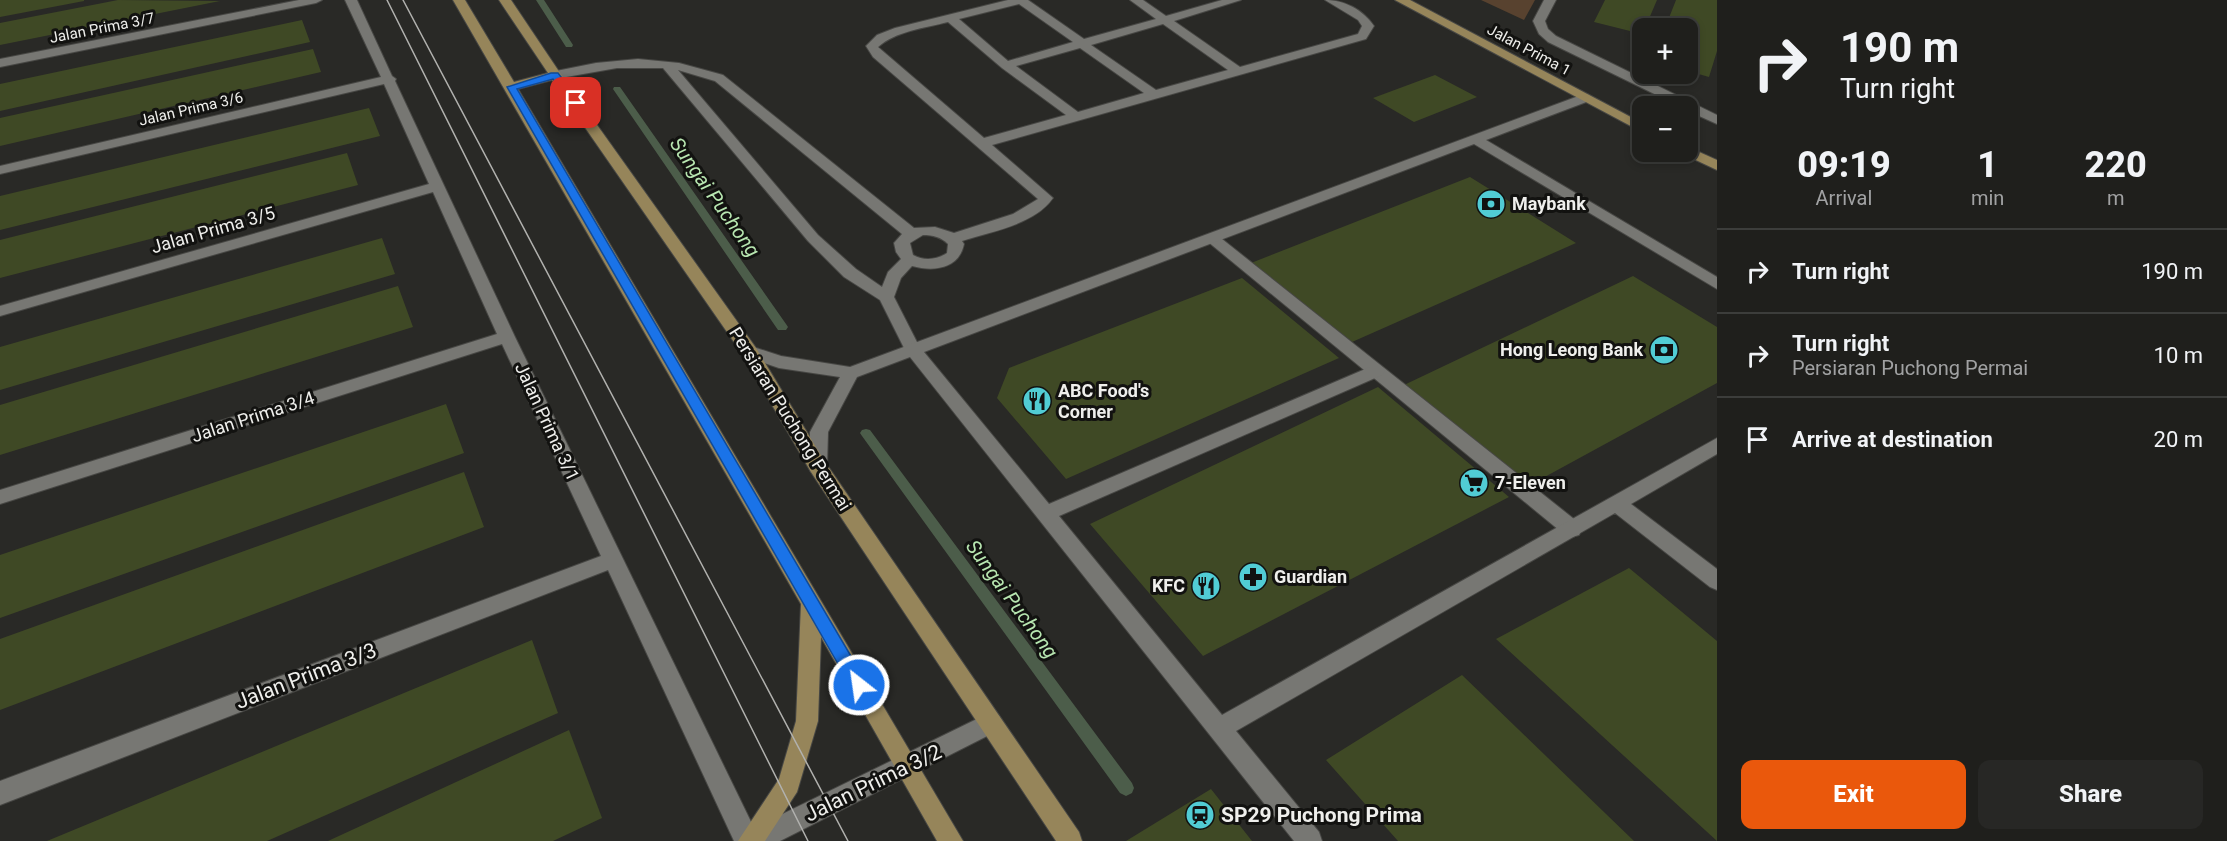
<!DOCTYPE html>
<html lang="en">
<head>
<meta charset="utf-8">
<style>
  body { margin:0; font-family:Roboto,sans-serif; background:#272725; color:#f1f3f6; height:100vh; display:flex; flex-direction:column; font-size:22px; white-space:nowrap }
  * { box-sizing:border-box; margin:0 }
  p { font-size:20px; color:#a1a2a3 }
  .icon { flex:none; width:33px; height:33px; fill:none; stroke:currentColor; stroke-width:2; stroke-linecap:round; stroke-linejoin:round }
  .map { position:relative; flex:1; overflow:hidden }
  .details { display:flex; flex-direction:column; background:#1f1f1c; width:510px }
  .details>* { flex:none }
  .banner { background:#1f1f1c; color:#f1f3f6; overflow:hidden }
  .buttons { position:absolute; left:1632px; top:18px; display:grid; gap:12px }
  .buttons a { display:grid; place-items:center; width:66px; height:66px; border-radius:12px; background:#1f1f1c; box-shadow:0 3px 9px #0003,0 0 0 2px #3c3d3b; font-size:30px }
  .pin { position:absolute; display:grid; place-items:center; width:51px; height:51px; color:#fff; margin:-26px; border-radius:12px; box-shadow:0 3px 9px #0006 }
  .me { position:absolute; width:66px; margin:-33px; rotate:330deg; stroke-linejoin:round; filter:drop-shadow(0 0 4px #0008) }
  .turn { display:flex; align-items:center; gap:21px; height:126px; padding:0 24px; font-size:27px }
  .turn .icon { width:78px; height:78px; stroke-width:2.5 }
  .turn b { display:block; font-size:42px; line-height:51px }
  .eta { display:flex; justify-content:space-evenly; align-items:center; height:102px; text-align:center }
  .eta b { font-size:36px; font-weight:800; line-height:42px }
  .button { display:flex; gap:12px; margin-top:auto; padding:12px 24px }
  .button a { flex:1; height:69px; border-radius:12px; background:#ea580c; color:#fff; font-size:24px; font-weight:800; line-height:69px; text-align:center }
  .button a+a { background:#272725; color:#f1f3f6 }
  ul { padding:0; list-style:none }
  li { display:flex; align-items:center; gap:18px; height:84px; padding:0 24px; border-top:2px solid #3c3d3b }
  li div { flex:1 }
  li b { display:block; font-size:22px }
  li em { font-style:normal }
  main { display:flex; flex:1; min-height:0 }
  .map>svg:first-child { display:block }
</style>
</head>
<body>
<main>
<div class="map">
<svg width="1717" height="841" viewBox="0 0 1717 841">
  <rect width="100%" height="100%" fill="#292926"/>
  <!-- green -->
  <path fill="#58422f" d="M1481,0H1535L1524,20Z"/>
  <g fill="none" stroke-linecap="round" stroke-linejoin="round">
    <!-- stream -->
    <path fill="#4c5d4a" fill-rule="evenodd" d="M536,0H544L573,45L572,47H566Z
      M614,87H620L786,324L788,327L786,330H778L613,89Z
      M866,429L870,430L1132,783L1134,788L1132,793L1126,796L1120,793L862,436L860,433L862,430Z"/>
  </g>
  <!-- building -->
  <path fill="#3f4925" d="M0,0H84V1L0,17Z
    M118,0L220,1L0,45V23Z
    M1605,0H1657L1645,28H1642V34L1594,22Z
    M1676,0H1717V51L1709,77L1688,71V28H1665Z
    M302,20L310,42L0,111V84Z
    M313,49L321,72L0,146V118Z
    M1435,75L1477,97L1414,122L1373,98Z
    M369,108L380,136L0,230V196Z
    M347,153L358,185L0,278V240Z
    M1470,177L1576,243L1352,342L1251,263Z
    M382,238L395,274L0,390V347Z
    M1633,276L1717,327V383L1530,485L1404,385Z
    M1242,278L1339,358L1066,479L997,398L1009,368Z
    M398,286L413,327L0,455V405Z
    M1378,387L1509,497L1203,656L1090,524Z
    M446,404L464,453L0,618V555Z
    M464,472L484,527L0,710V639Z
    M1629,568L1717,641V841L1496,639Z
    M532,640L558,713L267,841H47Z
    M1462,675L1634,841H1398L1326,760Z
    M569,730L602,818L553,841H328Z
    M1211,789L1252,841H1126Z"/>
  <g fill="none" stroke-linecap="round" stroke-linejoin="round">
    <!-- lane casing -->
    <g stroke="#474744" stroke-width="2">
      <path id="lane" d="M1008,0H1028L1084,39L1156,19L1130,0H1143L1166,16L1222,0H1241L1174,21L1240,67L1358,34L1362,26L1358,20L1325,0C1345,0 1363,10 1374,26L1366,39L992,145L1053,198C1034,225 992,231 962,241L964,244C959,269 934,272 912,266L901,278L894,297L921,350L919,354H907L880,300L844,277L808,241L663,68H617L555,79L549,75L551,72L596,63L638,59L679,63L723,75L914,228L935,227L954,233L1013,214L1038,199L873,57L866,46L877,35L895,28ZM1019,4L1073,42L1008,61L959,19ZM948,22L1002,68L1066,115L984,138L878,47C896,31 925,28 948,22ZM1163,24L1228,70L1156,90L1091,45ZM1080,48L1144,93L1078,112L1016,66ZM678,70L715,81L902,234L894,243L896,252L901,259L888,272L882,287L856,269L818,235ZM923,235C933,235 941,237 948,244L947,253C936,260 924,261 913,255L910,243Z
        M1212,233L1217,235L1579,523L1582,529L1579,535L1572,537L1565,535L1207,241L1204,238Z"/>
    </g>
    <!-- street casing -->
    <g stroke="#474744" stroke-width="2">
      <path id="street" d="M299,0H322L316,3L0,67V59Z
        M345,0H357L392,76L396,79L395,81L515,337L754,828L983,716L991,712L999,716L1002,723L999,730L780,841H734L608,570L0,805V781L601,556L502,344L0,504V490L497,334L433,192L0,316V306L429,184L384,84L0,174V166L381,77Z
        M1544,0H1556L1545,21L1548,29L1556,36L1717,115V124L1688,111V106H1679L1548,42L1539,34L1533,21Z
        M1584,94L1589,95L1590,98L1589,101L1486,140L1717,277V289L1474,144L924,352L1049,504L1370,367H1382L1385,371L1382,375L1059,516L1222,715L1717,438V454L1631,504L1717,569V590L1710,587L1615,513L1236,731L1319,832L1322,841H1294L910,357L857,377L828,432L827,467L825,472L818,474L811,472L809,467L810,432L840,377L779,368L744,356L742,352L744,348L750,346L781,356L850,367Z"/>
    </g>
    <!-- secondary casing -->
    <g stroke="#474744" stroke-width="2">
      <path id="secondary" d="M453,0H465L514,82L548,73L499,0H511L560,73L756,348L825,462L1079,832L1082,841H1056L811,472L743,355L552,80L518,89L963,841H937L821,637L818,721L797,792L765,841H738L779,779L796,721L801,604Z
        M1395,0H1410L1642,123V132Z
        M1688,147L1717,160V170L1683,154L1681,152H1688Z"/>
    </g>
    <!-- lane -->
    <use href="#lane" fill="#777773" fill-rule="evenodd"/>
    <!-- street -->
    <use href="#street" fill="#777773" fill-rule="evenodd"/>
    <!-- secondary -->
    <use href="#secondary" fill="#96855a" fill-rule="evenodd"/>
    <!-- tram -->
    <path stroke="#b1b1ae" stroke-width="1.5" d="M387,0L808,841
      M403,0L848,841"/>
  </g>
  <!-- route -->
  <path fill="#1a73e8" stroke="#114b97" stroke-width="1.5" d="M551,73H558L581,103L579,105H572L553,79L517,89L865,680L868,685L865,690L859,693L853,690L507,87Z"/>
  <!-- icons -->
  <defs>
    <g id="bank-disc" transform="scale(1.5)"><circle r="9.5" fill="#51ccd4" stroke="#121210"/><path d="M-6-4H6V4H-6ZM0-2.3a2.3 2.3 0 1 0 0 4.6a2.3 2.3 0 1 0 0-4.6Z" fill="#111"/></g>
    <g id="restaurant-disc" transform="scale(1.5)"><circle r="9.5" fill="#51ccd4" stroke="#121210"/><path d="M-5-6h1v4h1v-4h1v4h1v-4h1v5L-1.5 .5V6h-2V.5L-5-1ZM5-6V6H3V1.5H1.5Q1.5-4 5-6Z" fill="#111"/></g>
    <g id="supermarket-disc" transform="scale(1.5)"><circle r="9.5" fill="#51ccd4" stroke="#121210"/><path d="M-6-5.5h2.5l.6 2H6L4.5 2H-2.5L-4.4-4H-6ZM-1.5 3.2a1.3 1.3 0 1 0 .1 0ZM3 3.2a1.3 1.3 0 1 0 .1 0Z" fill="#111"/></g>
    <g id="pharmacy-disc" transform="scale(1.5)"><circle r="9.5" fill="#51ccd4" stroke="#121210"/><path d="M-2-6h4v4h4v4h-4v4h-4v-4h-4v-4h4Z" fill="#111"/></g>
    <g id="station-disc" transform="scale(1.5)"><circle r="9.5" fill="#51ccd4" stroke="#121210"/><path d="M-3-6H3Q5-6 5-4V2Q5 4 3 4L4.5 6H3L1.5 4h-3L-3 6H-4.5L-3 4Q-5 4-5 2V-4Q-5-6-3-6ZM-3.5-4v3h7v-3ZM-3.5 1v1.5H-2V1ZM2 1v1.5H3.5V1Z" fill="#111"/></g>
  </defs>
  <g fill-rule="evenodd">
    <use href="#bank-disc" x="1491" y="204"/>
    <use href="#bank-disc" x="1664" y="350"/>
    <use href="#restaurant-disc" x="1037" y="401"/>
    <use href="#supermarket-disc" x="1474" y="483"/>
    <use href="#pharmacy-disc" x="1253" y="577"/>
    <use href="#restaurant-disc" x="1206" y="586"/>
    <use href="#station-disc" x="1200" y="815"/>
  </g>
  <g text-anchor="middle" stroke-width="6" stroke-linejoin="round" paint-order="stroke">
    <!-- far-street labels -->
    <g font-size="15" fill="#efefec" stroke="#121210">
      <text transform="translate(102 28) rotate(-11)" y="5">Jalan Prima 3/7</text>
      <text transform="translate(1529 50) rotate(28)" y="5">Jalan Prima 1</text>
      <text transform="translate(191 109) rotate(-13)" y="5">Jalan Prima 3/6</text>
    </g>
    <!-- poi labels -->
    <g font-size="18" font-weight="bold" fill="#efefec" stroke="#121210" text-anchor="start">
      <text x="1512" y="210">Maybank</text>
      <text x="1643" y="356" text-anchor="end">Hong Leong Bank</text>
      <text x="1058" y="397">ABC Food's<tspan x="1058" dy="21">Corner</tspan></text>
      <text x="1495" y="489">7-Eleven</text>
      <text x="1274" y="583">Guardian</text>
      <text x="1185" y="592" text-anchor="end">KFC</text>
    </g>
    <!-- street labels -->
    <g font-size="18" fill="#efefec" stroke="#121210">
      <text transform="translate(213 230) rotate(-16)" y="6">Jalan Prima 3/5</text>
      <text transform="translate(253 417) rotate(-18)" y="6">Jalan Prima 3/4</text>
      <text transform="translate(790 419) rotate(58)" y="6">Persiaran Puchong Permai</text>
      <text transform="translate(547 422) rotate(65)" y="6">Jalan Prima 3/1</text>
    </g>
    <!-- water labels -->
    <g font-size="20" font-style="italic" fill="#b8e7b1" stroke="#121210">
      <text transform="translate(715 197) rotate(55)" y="7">Sungai Puchong</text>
      <text transform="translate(1012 599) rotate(54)" y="7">Sungai Puchong</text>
    </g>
    <!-- near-street labels -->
    <g font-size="21" fill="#efefec" stroke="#121210">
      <text transform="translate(306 676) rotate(-21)" y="7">Jalan Prima 3/3</text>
      <text transform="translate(873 783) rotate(-26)" y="7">Jalan Prima 3/2</text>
    </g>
    <!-- near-poi labels -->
    <g font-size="21" font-weight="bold" fill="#efefec" stroke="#121210" text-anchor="start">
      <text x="1221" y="822">SP29 Puchong Prima</text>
    </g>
  </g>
</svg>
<div class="buttons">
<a>+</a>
<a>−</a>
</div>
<div class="pin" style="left:576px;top:103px;background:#d93025"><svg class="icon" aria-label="arrive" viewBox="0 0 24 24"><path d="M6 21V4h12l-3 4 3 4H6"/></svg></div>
<svg class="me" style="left:859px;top:685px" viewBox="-20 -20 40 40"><circle r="17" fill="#1a73e8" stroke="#fff" stroke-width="3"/><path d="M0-11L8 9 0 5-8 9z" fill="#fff"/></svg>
</div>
<section class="details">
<div class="banner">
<div class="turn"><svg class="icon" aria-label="right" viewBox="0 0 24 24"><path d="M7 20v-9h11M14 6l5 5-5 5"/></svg><div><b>190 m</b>Turn right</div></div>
</div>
<div class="eta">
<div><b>09:19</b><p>Arrival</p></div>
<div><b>1</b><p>min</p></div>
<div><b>220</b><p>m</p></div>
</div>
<ul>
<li><svg class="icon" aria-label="right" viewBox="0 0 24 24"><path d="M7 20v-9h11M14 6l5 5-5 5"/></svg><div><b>Turn right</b></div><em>190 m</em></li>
<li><svg class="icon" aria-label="right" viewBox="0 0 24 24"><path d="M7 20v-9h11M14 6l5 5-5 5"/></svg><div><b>Turn right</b><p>Persiaran Puchong Permai</p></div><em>10 m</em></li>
<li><svg class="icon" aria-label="arrive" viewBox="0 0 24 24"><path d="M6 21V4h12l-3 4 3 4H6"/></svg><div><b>Arrive at destination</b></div><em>20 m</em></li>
</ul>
<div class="button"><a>Exit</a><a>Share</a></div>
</section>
</main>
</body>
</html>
